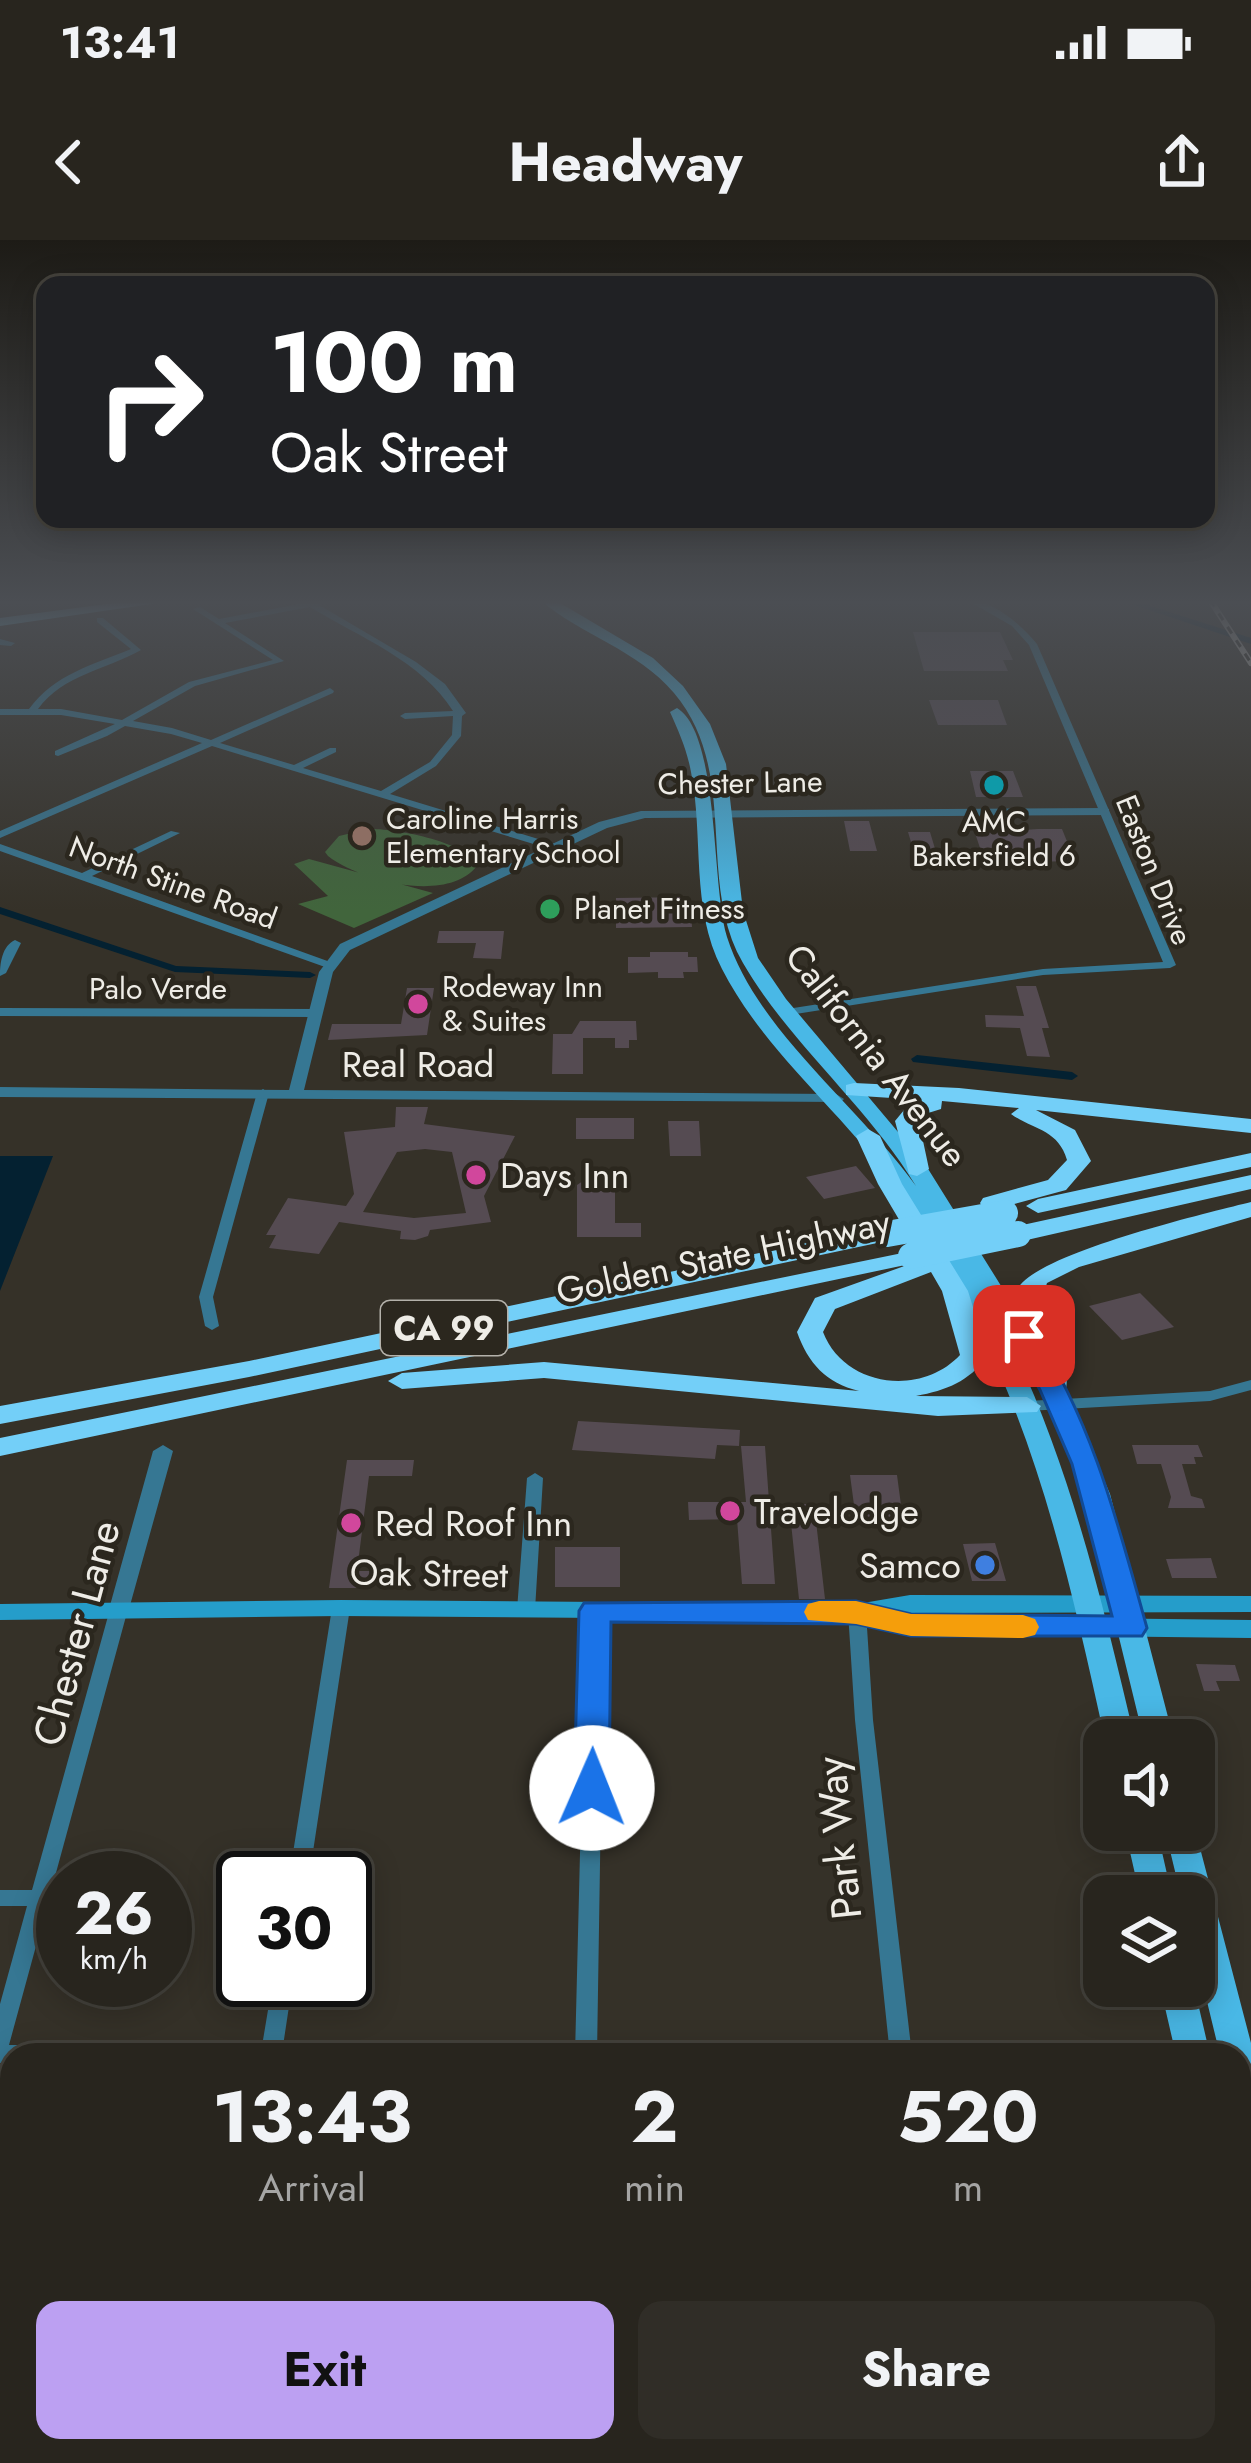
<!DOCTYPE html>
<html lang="en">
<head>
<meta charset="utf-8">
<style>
  body { margin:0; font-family:Jost,sans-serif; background:#302d27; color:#f1f3f6; height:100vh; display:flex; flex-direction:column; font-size:45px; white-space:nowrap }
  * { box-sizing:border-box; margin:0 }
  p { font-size:39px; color:#a5a5a4 }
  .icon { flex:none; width:66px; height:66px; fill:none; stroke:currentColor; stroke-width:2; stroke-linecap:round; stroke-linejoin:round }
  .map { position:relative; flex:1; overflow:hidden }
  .sheet { position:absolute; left:0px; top:1803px; width:1251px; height:420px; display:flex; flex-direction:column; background:#28251e; border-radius:36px 36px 0 0; box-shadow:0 6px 30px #0003,0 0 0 3px #44423c }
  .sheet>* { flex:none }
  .banner { position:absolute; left:36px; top:36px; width:1179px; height:252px; border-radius:24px; box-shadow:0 6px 30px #0003,0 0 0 3px #44423c; background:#202124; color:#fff; overflow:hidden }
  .controls { position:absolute; left:1083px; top:1479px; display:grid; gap:24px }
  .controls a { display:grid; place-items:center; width:132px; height:132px; border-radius:24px; background:#28251e; box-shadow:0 6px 30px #0003,0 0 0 3px #44423c; font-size:60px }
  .speed { position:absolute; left:36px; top:1611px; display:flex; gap:24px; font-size:60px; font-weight:700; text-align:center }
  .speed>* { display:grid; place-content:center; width:156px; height:156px; border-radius:50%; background:#28251e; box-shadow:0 6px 30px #0003,0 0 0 3px #44423c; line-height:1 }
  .speed small { font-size:30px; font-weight:400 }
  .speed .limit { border:6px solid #111; border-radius:18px; background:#fff; color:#111 }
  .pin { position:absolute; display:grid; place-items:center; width:102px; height:102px; color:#fff; margin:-51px; border-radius:24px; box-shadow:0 6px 18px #0006 }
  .me { position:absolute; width:132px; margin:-66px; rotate:1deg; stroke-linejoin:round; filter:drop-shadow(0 0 9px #0008) }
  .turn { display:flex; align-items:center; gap:42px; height:252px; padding:0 36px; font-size:54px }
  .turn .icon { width:156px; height:156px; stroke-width:2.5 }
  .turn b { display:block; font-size:84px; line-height:102px }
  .eta { display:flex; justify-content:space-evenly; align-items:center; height:204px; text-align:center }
  .eta b { font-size:72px; font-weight:700; line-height:84px }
  .cta { display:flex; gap:24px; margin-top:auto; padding:24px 36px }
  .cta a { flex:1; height:138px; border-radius:24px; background:#bca0f2; color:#111; font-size:48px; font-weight:700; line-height:138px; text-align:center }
  .cta a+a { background:#302d27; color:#f1f3f6 }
  .status { display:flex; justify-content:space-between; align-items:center; height:84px; padding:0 60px; background:#28251e; direction:ltr }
  .status svg { height:33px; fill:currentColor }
  header { display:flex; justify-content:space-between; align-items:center; height:156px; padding:0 36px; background:#28251e; font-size:54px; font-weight:700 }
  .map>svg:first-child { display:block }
</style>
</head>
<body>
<div class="status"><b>13:41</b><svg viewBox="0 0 49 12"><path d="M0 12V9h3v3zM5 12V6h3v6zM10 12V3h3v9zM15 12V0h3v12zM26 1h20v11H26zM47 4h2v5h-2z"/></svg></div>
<header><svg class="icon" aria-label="back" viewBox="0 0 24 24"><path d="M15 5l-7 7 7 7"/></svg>Headway<svg class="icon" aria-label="share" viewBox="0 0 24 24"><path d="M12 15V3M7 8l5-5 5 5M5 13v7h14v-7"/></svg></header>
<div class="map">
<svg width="1251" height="2223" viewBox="0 0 1251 2223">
  <rect width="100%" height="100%" fill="#353128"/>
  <!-- green -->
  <path fill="#41653c" d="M369,589C393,588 470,602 477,626C447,664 360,641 328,616L325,612L339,596Z
    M309,619L433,653L354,688L298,664L328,656L294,624Z"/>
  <!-- water -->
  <path fill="#042131" d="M0,916H53L0,1051Z"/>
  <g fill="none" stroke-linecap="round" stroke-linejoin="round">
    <!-- canal -->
    <path fill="#042131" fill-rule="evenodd" d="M1119,360H1132L1251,398V404Z
      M0,667L176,726L310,732L316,735L310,738L175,732L0,674Z
      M917,815L1072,832L1078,836L1072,840L913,822L911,819Z"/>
  </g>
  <!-- building -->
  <path fill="#554b52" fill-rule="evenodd" d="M913,392H1000L1013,420H1003L1008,431H924Z
    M929,460H998L1007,485H938Z
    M970,531H1013L1023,557H976Z
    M844,581H869L877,611H850Z
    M1038,589H1062L1075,621L985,623L975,593Z
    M908,592H930L939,622H917Z
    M690,657L692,687L616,688V658Z
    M439,691H504L501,719L473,718L476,703H437Z
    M650,712H688V717H697L698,732H683L684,738H658V732L628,733V717H650Z
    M1016,746H1036L1049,788H1042L1050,817L1027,816L1020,788L986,787L985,775L1024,776Z
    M407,748H434L427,795L328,800L332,784H401Z
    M580,781H636L637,800H629V808H615V798H583V834H552L553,794H572Z
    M396,867H428L424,884L515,896L484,956L491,982L430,990L428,996L415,1000L400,999L401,991L339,982L319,1014L269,1008L276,995H266L288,958L346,966L354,954L344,892L395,887ZM425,909L452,912L466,973L414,978L363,972L397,912Z
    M576,878H634V899H576Z
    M668,881H699L701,916H670Z
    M856,926L875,948L824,959L806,937Z
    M583,941L615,944V983H641V997H577V945Z
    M1140,1053L1174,1087L1122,1100L1089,1066Z
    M578,1181L740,1190L739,1206L717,1205L715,1219L572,1210Z
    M1132,1205H1198L1203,1217H1194L1196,1224H1182L1191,1256L1202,1259L1205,1268H1168L1171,1257L1161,1224H1137Z
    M741,1206H765L775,1344H742L737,1279L689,1280L688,1262H746Z
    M347,1220H414L412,1236H369L357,1331H371L369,1348H329Z
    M850,1235H897L903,1280H856Z
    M789,1264H814L825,1359H799Z
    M995,1303L1006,1341H972L963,1304Z
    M555,1307H620V1347H555Z
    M1211,1318L1217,1338H1172L1166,1319Z
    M1196,1424L1235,1425L1240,1441H1216L1220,1451H1204Z"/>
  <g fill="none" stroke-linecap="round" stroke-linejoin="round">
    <!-- minor -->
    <path fill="#367793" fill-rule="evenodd" d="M301,360H337L319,365L416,422L445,444L466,473L462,476L461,496L436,526L390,554L558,605V609H550L212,506L0,598V591L202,503L171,494L125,486L107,496L58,516L55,515V511L115,484L61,475H0V469H29C55,434 92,425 131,409L97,382V378H103L141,410C106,430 64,434 38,469H61L122,480L189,442L273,420L193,369L200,367L219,379L304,363ZM310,367C359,397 422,421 453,471L405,473L400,476L405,479L453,476L452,495L430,522L381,551L303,528L336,512V508H330L294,525L220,503L333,453L334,451L330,448L211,500L172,488L133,481L195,446L284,421L225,383Z
      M967,360C995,361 1020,384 1037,404L1176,725L1170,728L1043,735L783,776V770L787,769L1043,729L1163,722L1029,405L1012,386Z
      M0,399L15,403L11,406L0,405Z
      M171,591L180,593L92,636L333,723V727H325L0,611V604L82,633Z
      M15,700L21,703L6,733L0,736C0,723 2,706 15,700Z
      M0,768L315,769L321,773L315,777L0,776Z
      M263,849L269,853L213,1057L219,1086L212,1090L205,1086L199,1057L257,853Z
      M1251,1140V1150L1210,1161L1027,1171L1019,1166L1027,1161L1210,1151Z
      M535,1233L543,1238L535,1370L532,1374H520L517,1370L527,1238Z
      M341,1362L347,1364L350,1368L309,1638H289L332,1368L335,1364Z
      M119,1363L125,1365L128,1369L9,1805L262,1806L273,1740H293L283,1806L296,1808L299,1815H12V1823H0V1764L27,1666H0V1650H32L110,1369L113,1365Z
      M595,1365L601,1367L604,1371L597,1815H575L586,1371L589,1367Z
      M857,1366L863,1368L866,1372L873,1480L912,1815H890L855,1480L848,1372L851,1368Z
      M195,2211H221L219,2223H193Z
      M563,2211H589V2223H563Z
      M932,2211H958L959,2223H933Z"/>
    <!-- tertiary -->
    <path fill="#367793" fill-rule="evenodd" d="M1105,568L1109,569V575L645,578L607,588L350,710L333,732L304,850L836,854L844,859L841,862L0,857V847L289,850L319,732L340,704L599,582L641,571Z
      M163,1205L173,1211L129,1369L126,1374H112L109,1369L153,1211Z"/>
    <!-- secondary -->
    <path fill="#259dca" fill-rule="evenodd" d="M910,1355L1251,1356V1372L898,1373L911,1376L1251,1380V1398L911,1394L860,1380L341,1376L0,1380V1364L341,1360L857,1364Z"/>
    <!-- primary -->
    <path fill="#49b8e6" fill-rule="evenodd" d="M540,360H555L653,418L683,446L710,484L726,524L743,671L758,718L786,759L925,924L1066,1150L1110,1254L1174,1500H1144L1084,1254L1042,1150L1001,1083C1068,1216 1101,1356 1135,1500H1105C1060,1294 1021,1126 898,950C844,873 765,813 722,729C690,667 704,597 691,532C687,510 679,492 670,472L677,468C720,494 711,646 727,697C757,791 859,866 916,946C867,865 790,804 743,723C695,640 741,533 674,453C638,410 581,395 540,360Z
      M1194,1585L1251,1803V1887L1239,1883V1815H1220L1194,1708V1656H1181L1165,1590H1194Z
      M1125,1590H1157L1172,1656H1140Z
      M1160,1746H1194L1210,1815H1176Z
      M1239,1996L1251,2000V2083L1239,2078Z"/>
    <!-- motorway -->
    <path fill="#73cff8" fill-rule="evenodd" d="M137,360H179L0,386V378Z
      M854,843L959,848L1251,879V893L1036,870L1075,890L1091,921L1066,950L992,970L983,968L980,963L983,958L1048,940L1067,920C1058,889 1033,890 1011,874L1019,868L942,861L941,869L925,874L919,882L929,929L917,936L909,934L895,881L909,864L922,860L846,855V845Z
      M868,889L880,896L902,944L968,1051L988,1116C968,1142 947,1150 916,1156L1027,1157L1041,1166L1037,1172L938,1176L544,1138L402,1149L388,1141L402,1133L544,1122L859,1151C826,1143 808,1123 797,1092L815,1058L910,1024L0,1216V1198L917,1010L878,944L856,896ZM931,1032L942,1051L960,1115C921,1157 844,1147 823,1092L835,1069Z
      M1251,913V927L1038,973L1026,966L1038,959Z
      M1251,935V949L1018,1002L1005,994L1018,986Z
      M1251,962V977L1079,1027L1047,1043L1040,1065C1052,1092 1075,1126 1064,1156H1044C1038,1144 1041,1132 1037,1120C1031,1099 1007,1071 1017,1050C1033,1014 1207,973 1251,962Z
      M887,986L900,994L896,999L249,1137L0,1184V1166L249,1121Z"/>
    <!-- rail casing -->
    <g stroke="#b8b5ae" stroke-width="6">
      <path id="rail" d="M1210,360L1251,423"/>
    </g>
    <!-- rail -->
    <use href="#rail" stroke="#2b271e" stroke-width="3" stroke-dasharray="8" stroke-linecap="butt"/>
    <!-- motorway-bridge -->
    <path stroke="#73cff8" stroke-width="26" d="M887,994L1005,973
      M911,1016L1018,994"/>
  </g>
  <!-- sky -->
  <linearGradient id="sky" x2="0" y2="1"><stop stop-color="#1d1b16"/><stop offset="0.54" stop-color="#4b4e53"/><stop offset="1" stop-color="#4b4e53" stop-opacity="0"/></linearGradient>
  <rect width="1251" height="671" fill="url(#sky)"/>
  <!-- route -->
  <path fill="#1a73e8" stroke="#114b97" stroke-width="3" d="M1024,1088L1033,1091C1093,1182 1118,1284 1147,1388L1142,1396H911L856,1384L611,1382L609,1548L604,1558L592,1561L579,1558L574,1548L579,1371L584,1363L856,1361L911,1374L1112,1376L1072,1224L1040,1150L1010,1096Z"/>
  <!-- slow -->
  <path fill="#f59e0b" d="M819,1361H856L911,1374L1023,1375L1035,1379L1039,1387L1035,1395L1023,1398L911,1396L856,1384L808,1380L804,1372L808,1364Z"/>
  <!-- markers -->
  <circle fill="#0f9aa8" stroke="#2b271e" stroke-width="4.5" cx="994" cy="545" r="12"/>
  <circle fill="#8d6e63" stroke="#2b271e" stroke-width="4.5" cx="362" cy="596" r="12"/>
  <circle fill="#2e9e5b" stroke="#2b271e" stroke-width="4.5" cx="550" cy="669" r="12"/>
  <g fill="#d1479c" stroke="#2b271e" stroke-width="4.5">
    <circle cx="418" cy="764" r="12"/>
    <circle cx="476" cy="935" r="12"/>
    <circle cx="730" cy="1271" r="12"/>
    <circle cx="351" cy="1283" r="12"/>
  </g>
  <circle fill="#3f7fe0" stroke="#2b271e" stroke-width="4.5" cx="985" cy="1325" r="12"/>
  <g text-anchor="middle" stroke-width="9" stroke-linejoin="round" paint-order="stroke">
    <!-- far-street labels -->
    <g font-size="30" fill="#eeece6" stroke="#2b271e">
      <text transform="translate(740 543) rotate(-1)" y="10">Chester Lane</text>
      <text transform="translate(1154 630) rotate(68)" y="10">Easton Drive</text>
      <text transform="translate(173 643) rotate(20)" y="10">North Stine Road</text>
      <text x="158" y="759">Palo Verde</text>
    </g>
    <!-- far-poi labels -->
    <g font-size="30" fill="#eeece6" stroke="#2b271e" text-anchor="start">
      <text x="386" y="589">Caroline Harris<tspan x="386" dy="34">Elementary School</tspan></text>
      <text x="994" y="592" text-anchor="middle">AMC<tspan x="994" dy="34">Bakersfield 6</tspan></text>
      <text x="574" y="679">Planet Fitness</text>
      <text x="442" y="757">Rodeway Inn<tspan x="442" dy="34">&amp; Suites</tspan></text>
    </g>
    <!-- shield labels -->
    <rect fill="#2b271e" stroke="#b4b1aa" stroke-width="3" x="381" y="1061" width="126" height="54" rx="9"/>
    <g font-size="33" font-weight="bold" fill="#eeece6">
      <text x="444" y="1100">CA 99</text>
    </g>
    <!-- street labels -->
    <g font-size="36" fill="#eeece6" stroke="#2b271e">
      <text transform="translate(877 815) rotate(52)" y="13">California Avenue</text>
      <text x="418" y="837">Real Road</text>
      <text transform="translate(723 1016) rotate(-12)" y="13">Golden State Highway</text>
      <text transform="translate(429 1333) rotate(1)" y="13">Oak Street</text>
    </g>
    <!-- poi labels -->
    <g font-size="36" fill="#eeece6" stroke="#2b271e" text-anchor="start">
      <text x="500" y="948">Days Inn</text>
      <text x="754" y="1284">Travelodge</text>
      <text x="375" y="1296">Red Roof Inn</text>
      <text x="961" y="1338" text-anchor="end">Samco</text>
    </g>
    <!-- near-street labels -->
    <g font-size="42" fill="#eeece6" stroke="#2b271e">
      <text transform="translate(76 1393) rotate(-75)" y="15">Chester Lane</text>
      <text transform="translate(838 1598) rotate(-96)" y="15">Park Way</text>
    </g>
  </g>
</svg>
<div class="controls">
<a><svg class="icon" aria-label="sound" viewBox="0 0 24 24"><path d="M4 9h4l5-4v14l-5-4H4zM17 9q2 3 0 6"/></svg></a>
<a><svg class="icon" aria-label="layers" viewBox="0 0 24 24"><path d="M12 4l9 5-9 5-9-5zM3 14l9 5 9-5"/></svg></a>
</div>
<div class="speed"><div>26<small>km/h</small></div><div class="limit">30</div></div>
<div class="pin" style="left:1024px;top:1096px;background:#d93025"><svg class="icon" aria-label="arrive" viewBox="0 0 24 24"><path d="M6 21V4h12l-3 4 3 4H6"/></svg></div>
<svg class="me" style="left:592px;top:1548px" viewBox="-20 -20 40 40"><circle r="19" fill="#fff"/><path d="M0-13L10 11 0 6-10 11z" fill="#1a73e8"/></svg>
<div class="banner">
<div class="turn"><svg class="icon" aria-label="right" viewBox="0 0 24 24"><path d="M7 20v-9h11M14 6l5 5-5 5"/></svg><div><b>100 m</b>Oak Street</div></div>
</div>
<section class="sheet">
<div class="eta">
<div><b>13:43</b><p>Arrival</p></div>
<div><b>2</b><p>min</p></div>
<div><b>520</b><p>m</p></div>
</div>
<div class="cta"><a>Exit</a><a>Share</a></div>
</section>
</div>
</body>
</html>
